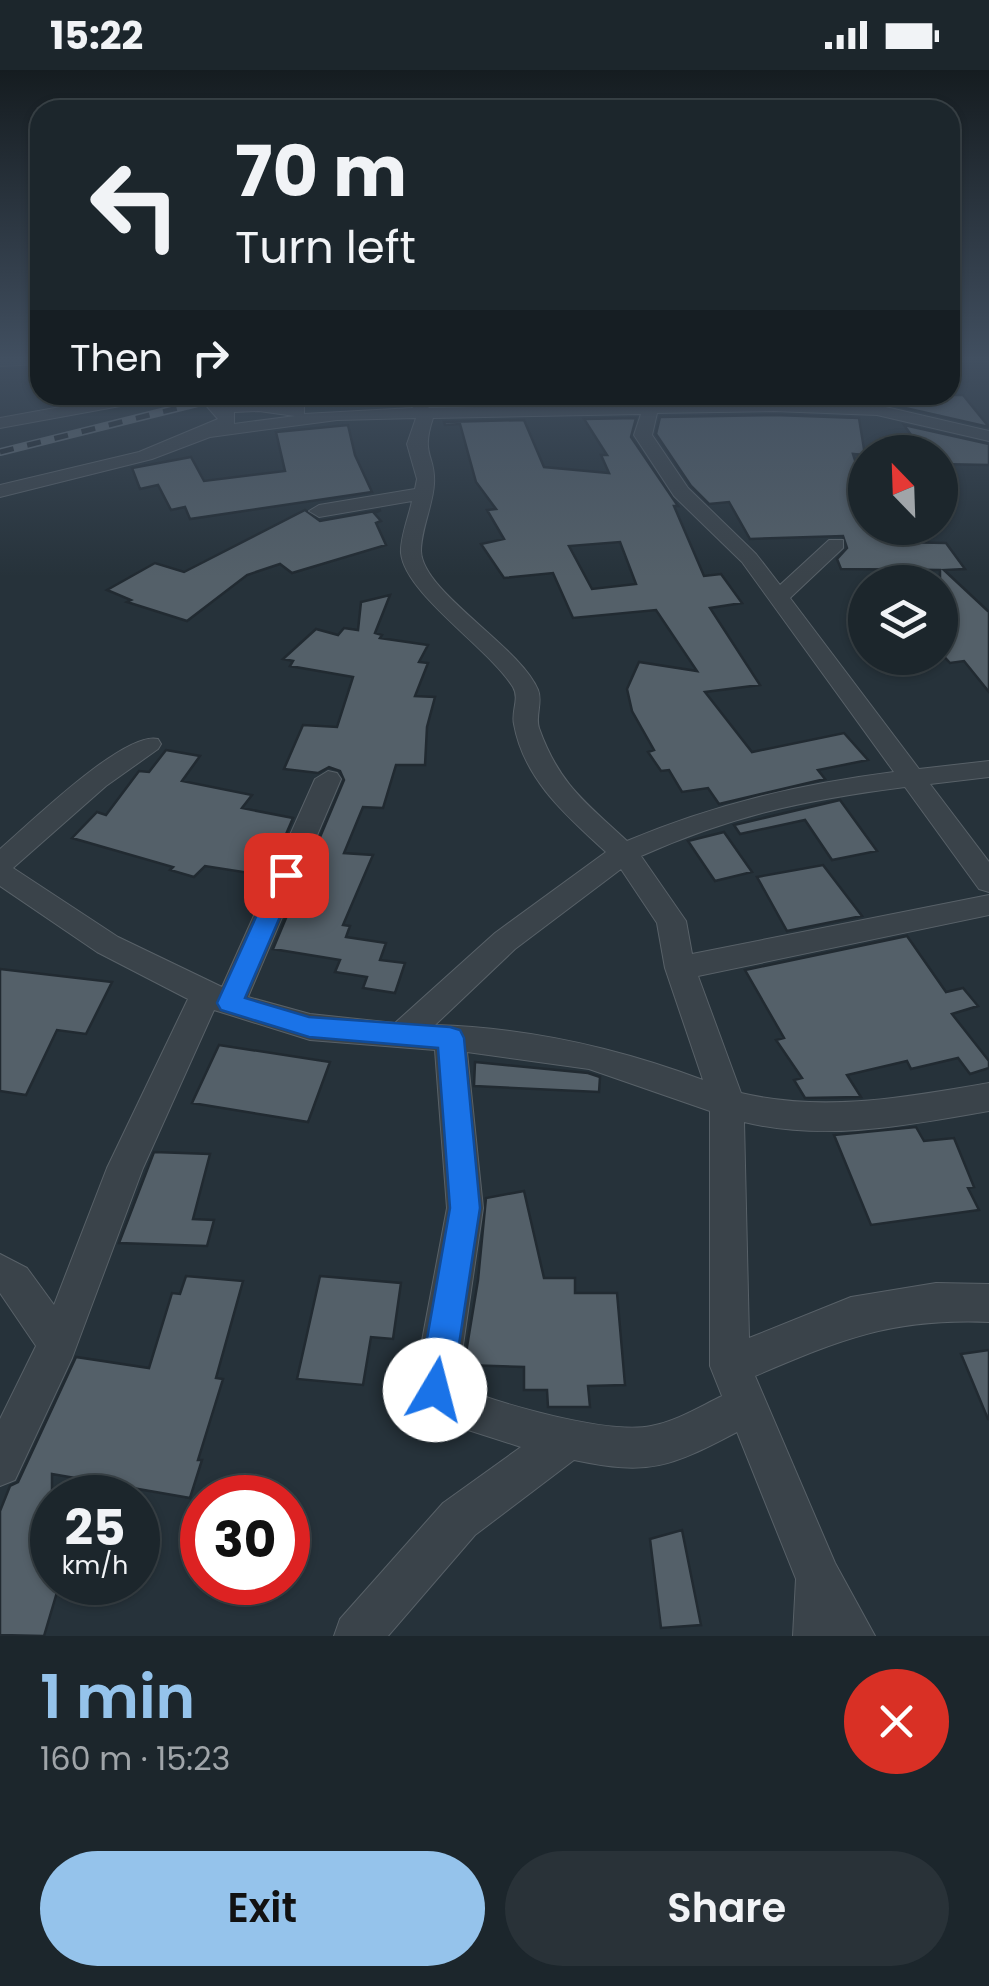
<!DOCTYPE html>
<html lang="en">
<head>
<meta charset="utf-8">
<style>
  body { margin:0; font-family:Poppins,sans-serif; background:#293238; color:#f1f3f6; height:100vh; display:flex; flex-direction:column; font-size:38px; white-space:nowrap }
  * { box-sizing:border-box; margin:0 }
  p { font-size:32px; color:#a0a5a9 }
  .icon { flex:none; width:55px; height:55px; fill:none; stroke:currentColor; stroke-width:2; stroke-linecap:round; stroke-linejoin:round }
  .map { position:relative; height:1566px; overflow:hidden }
  .details { display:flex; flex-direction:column; background:#1c262c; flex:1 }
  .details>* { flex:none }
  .guide { position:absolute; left:30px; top:30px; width:930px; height:305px; border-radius:30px; box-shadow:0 2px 8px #0004,0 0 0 2px #3a4348; background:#1c262c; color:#f1f3f6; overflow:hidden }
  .needle { width:65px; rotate:337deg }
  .tools { position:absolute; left:848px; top:365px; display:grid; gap:20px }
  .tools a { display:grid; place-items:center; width:110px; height:110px; border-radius:50%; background:#1c262c; box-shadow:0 2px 8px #0004,0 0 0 2px #3a4348; font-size:50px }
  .speed { position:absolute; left:30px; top:1405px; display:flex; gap:20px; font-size:50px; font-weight:700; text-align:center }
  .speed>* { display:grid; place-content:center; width:130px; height:130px; border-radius:50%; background:#1c262c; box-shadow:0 2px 8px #0004,0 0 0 2px #3a4348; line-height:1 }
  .speed small { font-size:25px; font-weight:400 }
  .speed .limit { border:15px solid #d22; background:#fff; color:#111 }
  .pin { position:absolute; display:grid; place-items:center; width:85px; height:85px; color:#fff; margin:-42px; border-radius:20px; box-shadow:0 5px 15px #0006 }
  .me { position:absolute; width:110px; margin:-55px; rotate:8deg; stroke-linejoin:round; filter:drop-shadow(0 0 8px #0008) }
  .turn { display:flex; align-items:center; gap:35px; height:210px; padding:0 40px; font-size:45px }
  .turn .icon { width:130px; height:130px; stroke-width:2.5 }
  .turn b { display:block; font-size:70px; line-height:85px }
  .then { display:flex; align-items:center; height:95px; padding:0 40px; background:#0003; gap:20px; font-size:38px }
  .round { display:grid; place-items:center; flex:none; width:105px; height:105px; border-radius:52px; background:#293238 }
  .summary { display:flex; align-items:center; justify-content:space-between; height:170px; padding:0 40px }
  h1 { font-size:60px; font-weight:600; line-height:75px; color:#95c3eb }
  .action { display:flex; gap:20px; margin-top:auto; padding:20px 40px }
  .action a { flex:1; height:115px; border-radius:60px; background:#95c3eb; color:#111; font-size:40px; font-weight:600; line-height:115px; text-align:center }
  .action a+a { background:#293238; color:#f1f3f6 }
  .status { display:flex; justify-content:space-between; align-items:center; height:70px; padding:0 50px; background:#1c262c; direction:ltr }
  .status svg { height:28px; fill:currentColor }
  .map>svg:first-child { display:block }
</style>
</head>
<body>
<div class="status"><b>15:22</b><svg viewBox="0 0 49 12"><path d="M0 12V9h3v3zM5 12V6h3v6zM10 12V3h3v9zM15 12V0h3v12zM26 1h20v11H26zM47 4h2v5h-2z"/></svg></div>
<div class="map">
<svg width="989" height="1566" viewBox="0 0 989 1566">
  <rect width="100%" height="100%" fill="#26323a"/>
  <!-- building -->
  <path fill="#546069" stroke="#212a31" stroke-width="2.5" fill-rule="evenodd" d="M475,325H514L517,332L441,334L440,326Z
    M569,325H850L852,330L774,327L573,331Z
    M886,325H963L989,357L892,335Z
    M774,345L859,348L865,385L853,384L859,403H851L865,441V458H871L874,465L891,464L896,472L946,473L965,499L944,500L989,542V622L964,591L950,593L940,582V500L841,499L837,489L847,478L843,466L750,469L729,432L709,434L691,416L656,364L660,347Z
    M636,348L631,367L678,436H674L704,506L721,504L742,533L710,538L760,615L705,622L752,682L844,663L868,690L818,700L825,709L719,734L708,718L682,722L669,700L661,701L648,682L654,680L632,641L627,619L639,592L697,601L656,540L573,548L553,503L504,508L481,474L504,469L487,440L496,439L476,412L460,354L445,355L444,352L524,350L544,397L609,403L601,385H607L584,349ZM620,472L636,514L592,519L569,476Z
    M348,355L355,385L372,422L190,449L185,437L171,440L158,415L140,419L132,398L191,387L204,411L285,401L276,362Z
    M904,355L989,374V395L940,394V382H923Z
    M305,440L320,451L381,440L374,443L381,451L376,453L386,475L292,503L280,494L247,505L187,551L127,532L131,530L107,520L155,493L184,502Z
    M390,525L375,563L382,565L380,568L428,575L419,592L428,593L415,626L435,627L427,657L425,695H396L383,738L363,737L344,783L373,785L343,855L350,856L346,867L386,873L380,890L405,893L395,923L363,918L367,907L335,902L340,890L273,879L344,710L340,701L329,697L318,703L284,699L303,655L337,657L353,607L290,596L293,591L283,589L316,559L338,565L344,558L358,560L361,532Z
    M166,680L200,686L182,711L252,725L242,738L293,748L268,806L205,796L194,807L170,800L173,797L72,768L97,742L106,745L139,701L149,702Z
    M840,730L877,781L832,790L805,750L740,764L734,755Z
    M724,762L752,802L715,811L688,771Z
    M823,795L862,846L787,861L757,807Z
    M907,866L946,922L963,918L978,936L952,944L989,991V998L970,1004L958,988L911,999L907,991L847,1005L861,1027L805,1028L794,1010L802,1008L776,970L784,968L745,900Z
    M0,899L112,912L86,964L57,960L26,1025L0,1021Z
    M219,975L330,992L308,1052L192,1033Z
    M475,992L588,1003L600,1007L599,1022L474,1016Z
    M916,1057L924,1071L954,1068L974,1117L968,1118L979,1140L871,1155L834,1065Z
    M154,1082L210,1084L193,1149L214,1150L207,1176L119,1173Z
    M524,1121L544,1208H575V1223H617L625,1315L588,1316L590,1337H548L547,1320H524V1297L464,1295L478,1210L486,1128Z
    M186,1206L243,1211L216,1308L223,1309L198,1390H202L190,1428L52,1404V1512H60L44,1566L0,1565V1441L10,1416L18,1412L76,1287L149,1298L172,1223L180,1224Z
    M320,1206L401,1213L393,1269L371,1267L363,1315L297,1309Z
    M989,1280V1349H988L961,1284Z
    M682,1460L701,1555L661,1558L650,1469Z"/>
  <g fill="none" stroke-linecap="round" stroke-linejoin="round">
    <!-- minor casing -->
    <g stroke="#586168" stroke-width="2">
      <path id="minor" d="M0,288H40V294L0,296Z
        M126,325H161L153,330L0,358V348Z
        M197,325H215L224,333L259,331L298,336L304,337V344L413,338L403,325H419L429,338L774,331L877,335L989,361V371L877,345L774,341L657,343L652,365L688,418L756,484L780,515L829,470H843V478L790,528L919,699L989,691V707L930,714L989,792V822L979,819L905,717C804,730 734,745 641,786L686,851L692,884L989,825V845L698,906L741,1023C824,1043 906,1027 989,1013V1041C908,1055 826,1072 744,1052L749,1268L851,1227L936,1213L989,1214V1252C892,1248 842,1269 755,1306L835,1493L875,1566H793L796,1509L737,1362C670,1397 650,1406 574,1390L475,1465L388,1566H334L340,1549L443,1433L521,1377L437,1350L424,1344L415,1308L447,1138L435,980L310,970L214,940L143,1098L72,1288L15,1410L0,1416V1349L36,1276L0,1223V1184L27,1198L54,1235L107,1098L188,929L97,882L0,816V779C28,755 125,660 158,669L161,674L158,679L106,716L13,798L118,867L222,917L315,709L328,701L337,703L341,709L248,927L310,944L395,953L495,863L606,782C567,746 524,710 514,654C511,641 520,629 513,617C489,578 405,524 401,483C400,468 409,446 412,431L319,447L309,441L319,435L415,419L417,409L407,374L416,348L337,350L210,367L152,389L0,427V415L139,382L218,349ZM259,341L295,346L234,354V342ZM641,344L634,365L674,426L742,492L894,702C801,714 714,734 627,771C585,732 559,714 539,658C535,646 543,632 538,620C520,576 422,522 421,481C421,459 433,435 434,414C436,384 420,387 433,348ZM621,799L657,853L665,898L703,1010C615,977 529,958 435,955L515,879ZM467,982L589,999L710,1041V1296L722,1326C699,1337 677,1351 651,1356C609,1365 499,1334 457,1316L483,1138Z"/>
    </g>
    <!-- minor -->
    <use href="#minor" fill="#3a434a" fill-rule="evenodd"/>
    <!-- rail casing -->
    <g stroke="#5e6a73" stroke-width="8">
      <path id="rail" d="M0,382L230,325"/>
    </g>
    <!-- rail -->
    <use href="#rail" stroke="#1f282f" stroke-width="5" stroke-dasharray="14" stroke-linecap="butt"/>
  </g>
  <!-- sky -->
  <linearGradient id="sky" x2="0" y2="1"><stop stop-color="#151c20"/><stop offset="0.57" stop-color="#414f60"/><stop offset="1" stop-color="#414f60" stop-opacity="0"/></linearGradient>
  <rect width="989" height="507" fill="url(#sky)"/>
  <!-- route -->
  <path fill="#1a73e8" stroke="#114b97" stroke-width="2.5" d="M286,797L298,805L245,928L309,947L450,957L460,960L464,968L480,1138L452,1320L447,1332L435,1337L423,1332L418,1320L450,1138L438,978L309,967L221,940L217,933L275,805Z"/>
</svg>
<div class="tools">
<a><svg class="needle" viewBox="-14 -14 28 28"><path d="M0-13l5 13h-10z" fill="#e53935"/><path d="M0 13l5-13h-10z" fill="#a0a5a9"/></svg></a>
<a><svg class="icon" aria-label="layers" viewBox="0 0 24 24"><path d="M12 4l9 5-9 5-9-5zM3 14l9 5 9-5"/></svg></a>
</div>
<div class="speed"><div>25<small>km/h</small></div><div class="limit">30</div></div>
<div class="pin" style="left:286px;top:805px;background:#d93025"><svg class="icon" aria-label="arrive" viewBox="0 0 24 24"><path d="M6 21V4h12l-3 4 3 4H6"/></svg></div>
<svg class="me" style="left:435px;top:1320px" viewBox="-20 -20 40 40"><circle r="19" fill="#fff"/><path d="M0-13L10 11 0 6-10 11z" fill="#1a73e8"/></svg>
<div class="guide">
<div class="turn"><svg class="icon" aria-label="left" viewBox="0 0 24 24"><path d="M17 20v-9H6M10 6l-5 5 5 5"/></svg><div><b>70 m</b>Turn left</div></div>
<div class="then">Then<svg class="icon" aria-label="right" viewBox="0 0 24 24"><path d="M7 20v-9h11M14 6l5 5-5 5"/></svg></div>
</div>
</div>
<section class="details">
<div class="summary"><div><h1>1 min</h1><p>160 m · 15:23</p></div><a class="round" style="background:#d93025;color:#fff"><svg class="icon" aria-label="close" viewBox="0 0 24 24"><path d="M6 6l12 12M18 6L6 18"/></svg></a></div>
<div class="action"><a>Exit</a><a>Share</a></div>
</section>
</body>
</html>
